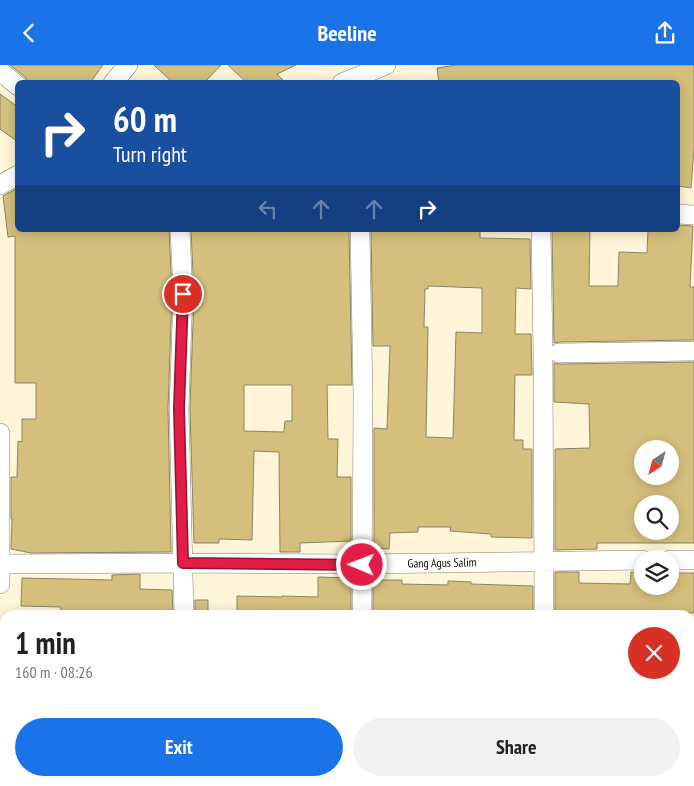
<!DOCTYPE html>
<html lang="en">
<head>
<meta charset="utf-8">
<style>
  body { margin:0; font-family:"PT Sans Narrow",sans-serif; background:#f2f2f2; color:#222; height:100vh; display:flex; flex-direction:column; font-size:19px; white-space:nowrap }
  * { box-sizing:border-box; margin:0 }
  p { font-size:16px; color:#767676 }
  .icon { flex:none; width:28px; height:28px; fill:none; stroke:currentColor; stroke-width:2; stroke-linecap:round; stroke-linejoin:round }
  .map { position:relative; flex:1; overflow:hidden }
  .panel { position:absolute; left:0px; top:545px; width:695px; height:176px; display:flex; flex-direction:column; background:#fff; border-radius:15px 15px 0 0; box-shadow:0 2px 12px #0003 }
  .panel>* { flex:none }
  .banner { position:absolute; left:15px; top:15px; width:665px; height:152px; border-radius:8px; box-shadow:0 2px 12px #0003; background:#1a4fa0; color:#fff; overflow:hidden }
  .needle { width:32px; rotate:216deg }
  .buttons { position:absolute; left:634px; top:375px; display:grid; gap:10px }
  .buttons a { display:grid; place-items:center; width:45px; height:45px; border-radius:50%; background:#fff; box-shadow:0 2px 12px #0003; font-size:25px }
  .pin { position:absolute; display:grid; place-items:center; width:42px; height:42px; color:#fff; margin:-21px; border:2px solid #fff; border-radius:50%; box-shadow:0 1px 5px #0007 }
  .me { position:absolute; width:55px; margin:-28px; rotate:271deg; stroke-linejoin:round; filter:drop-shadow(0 0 4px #0008) }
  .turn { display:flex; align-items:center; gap:18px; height:105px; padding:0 15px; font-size:22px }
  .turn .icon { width:65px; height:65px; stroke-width:2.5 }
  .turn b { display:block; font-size:35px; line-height:42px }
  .lanes { display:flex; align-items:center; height:48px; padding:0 15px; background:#0003; justify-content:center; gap:25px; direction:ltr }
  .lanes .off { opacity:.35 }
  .round { display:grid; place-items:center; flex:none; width:52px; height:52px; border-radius:26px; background:#f2f2f2 }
  .summary { display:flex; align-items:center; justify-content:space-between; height:85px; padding:0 15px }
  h1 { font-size:30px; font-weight:800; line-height:38px }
  .primary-button { display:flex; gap:10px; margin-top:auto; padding:10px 15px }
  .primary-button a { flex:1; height:58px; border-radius:30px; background:#1a73e8; color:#fff; font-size:20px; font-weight:800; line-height:58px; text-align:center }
  .primary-button a+a { background:#f2f2f2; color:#222 }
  header { display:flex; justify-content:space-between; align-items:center; height:65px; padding:0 15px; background:#1a73e8; color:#fff; font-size:22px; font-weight:800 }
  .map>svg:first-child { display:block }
</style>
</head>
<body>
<header><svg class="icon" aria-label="back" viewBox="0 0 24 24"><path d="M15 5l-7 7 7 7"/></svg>Beeline<svg class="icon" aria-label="share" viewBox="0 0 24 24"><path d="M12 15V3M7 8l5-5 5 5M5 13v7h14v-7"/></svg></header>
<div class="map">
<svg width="694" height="721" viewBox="0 0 694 721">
  <rect width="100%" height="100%" fill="#fff6d9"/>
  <!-- building -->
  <path fill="#d4c07c" stroke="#8b8369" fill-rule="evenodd" d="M10,0H103L90,18H29L25,12Z
    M154,0H221L204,18H173Z
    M228,0H296L277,9L286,18H247Z
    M456,0H694V84L691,123L678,121V18H439L437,3Z
    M0,29L18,42V77L0,64Z
    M18,123V165H169L172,229L168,343L171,487L31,488L11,484L12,454H11V412H17L18,376L22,377V354H36V318H15V171L8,172L3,131Z
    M678,160L693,161L690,222H694V275L559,277L554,278L552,165H590L589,221H618L619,187L647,188L648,165H678Z
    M191,165H349L352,320H327L328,374H338L337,412H351V476L300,478V487H280L279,387L254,386L252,475L219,474V478H194L190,343L194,229ZM244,320H292V356H285L284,367L244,366Z
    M371,165H480V173L530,174L531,224L516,223L515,269H531L532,310H515L514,375H523V384H532V473L491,472V469L450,466L451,462H418V467L390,468L389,484L374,483V363L387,364L390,281H373ZM428,221L482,223V268L456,267L453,373L426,372L428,262H424L425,224H428Z
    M694,297V478H597V484L555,485V384L590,383L589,339L554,337V298L559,299ZM642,384H670V411H642ZM642,439H670V466H642Z
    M555,507H579V518L630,519L631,507L642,508V521H670V508H694V548L650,547V550H555Z
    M140,509V524L172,525L173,550H60L61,542L21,541L22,513L112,515V510Z
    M318,512L351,513V550H237V531L282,532V531L318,532Z
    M373,515H402V519L448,520V516L471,517V519L533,521V550H373Z
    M195,535H208V550H195Z"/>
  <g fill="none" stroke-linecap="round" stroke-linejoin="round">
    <!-- minor casing -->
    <g stroke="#877f65" stroke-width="20">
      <path id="minor" d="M0,6L18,21
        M113,18L128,0
        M342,18L386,0
        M0,120L18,110
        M678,149L694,150
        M180,165L183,229L179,343L184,550
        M360,165L363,330L362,550
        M541,165L543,286L544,550
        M559,288L694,286
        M0,368V519
        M670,495H694
        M1,499L183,498L362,499L642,495
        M0,627L5,631
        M690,643H694
        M116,716L123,721
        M185,716V721
        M361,721V716
        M543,721V716"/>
    </g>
    <!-- minor -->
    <use href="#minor" stroke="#fff" stroke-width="19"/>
    <!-- rail casing -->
    <g stroke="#2a261c" stroke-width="5.5">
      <path id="rail" d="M0,697L5,700
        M26,716L32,721"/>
    </g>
    <!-- rail -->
    <use href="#rail" stroke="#fff" stroke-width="4" stroke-dasharray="11" stroke-linecap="butt"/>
  </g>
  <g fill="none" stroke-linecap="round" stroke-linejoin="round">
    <!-- route casing -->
    <g stroke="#92132f" stroke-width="12">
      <path id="route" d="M183,229L179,343L183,498L362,500"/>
    </g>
    <!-- route -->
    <use href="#route" stroke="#e11d48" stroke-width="9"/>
  </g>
  <g text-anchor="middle" stroke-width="4" stroke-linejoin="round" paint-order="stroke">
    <!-- street labels -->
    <g font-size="12" fill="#0f0c04" stroke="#fff">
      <text transform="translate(442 498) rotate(-1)" y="4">Gang Agus Salim</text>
    </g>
  </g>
</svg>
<div class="buttons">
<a><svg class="needle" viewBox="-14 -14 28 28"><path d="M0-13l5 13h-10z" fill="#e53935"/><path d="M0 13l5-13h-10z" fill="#767676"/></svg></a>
<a><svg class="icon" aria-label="search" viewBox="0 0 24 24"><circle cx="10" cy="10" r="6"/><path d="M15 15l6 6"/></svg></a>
<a><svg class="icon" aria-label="layers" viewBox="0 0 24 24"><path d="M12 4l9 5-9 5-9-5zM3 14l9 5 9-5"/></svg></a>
</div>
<div class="pin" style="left:183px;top:229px;background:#d93025"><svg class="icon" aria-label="arrive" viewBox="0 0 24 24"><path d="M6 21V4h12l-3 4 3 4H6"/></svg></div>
<svg class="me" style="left:362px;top:500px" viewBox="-20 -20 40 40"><circle r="17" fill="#e11d48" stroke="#fff" stroke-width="3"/><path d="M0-11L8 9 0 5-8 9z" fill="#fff"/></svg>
<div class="banner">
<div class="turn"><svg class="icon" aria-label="right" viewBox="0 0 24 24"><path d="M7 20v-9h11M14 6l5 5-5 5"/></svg><div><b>60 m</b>Turn right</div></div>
<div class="lanes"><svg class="icon off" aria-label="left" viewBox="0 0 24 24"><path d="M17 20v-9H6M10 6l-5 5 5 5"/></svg><svg class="icon off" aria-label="ahead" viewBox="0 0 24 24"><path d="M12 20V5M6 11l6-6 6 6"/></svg><svg class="icon off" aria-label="ahead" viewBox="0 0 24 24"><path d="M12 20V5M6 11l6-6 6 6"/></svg><svg class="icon" aria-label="right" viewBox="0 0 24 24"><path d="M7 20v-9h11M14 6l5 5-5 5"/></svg></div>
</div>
<section class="panel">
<div class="summary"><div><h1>1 min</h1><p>160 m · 08:26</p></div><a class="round" style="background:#d93025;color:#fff"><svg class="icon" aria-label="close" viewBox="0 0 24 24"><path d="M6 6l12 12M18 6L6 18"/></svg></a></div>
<div class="primary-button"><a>Exit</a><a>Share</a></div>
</section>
</div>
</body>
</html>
